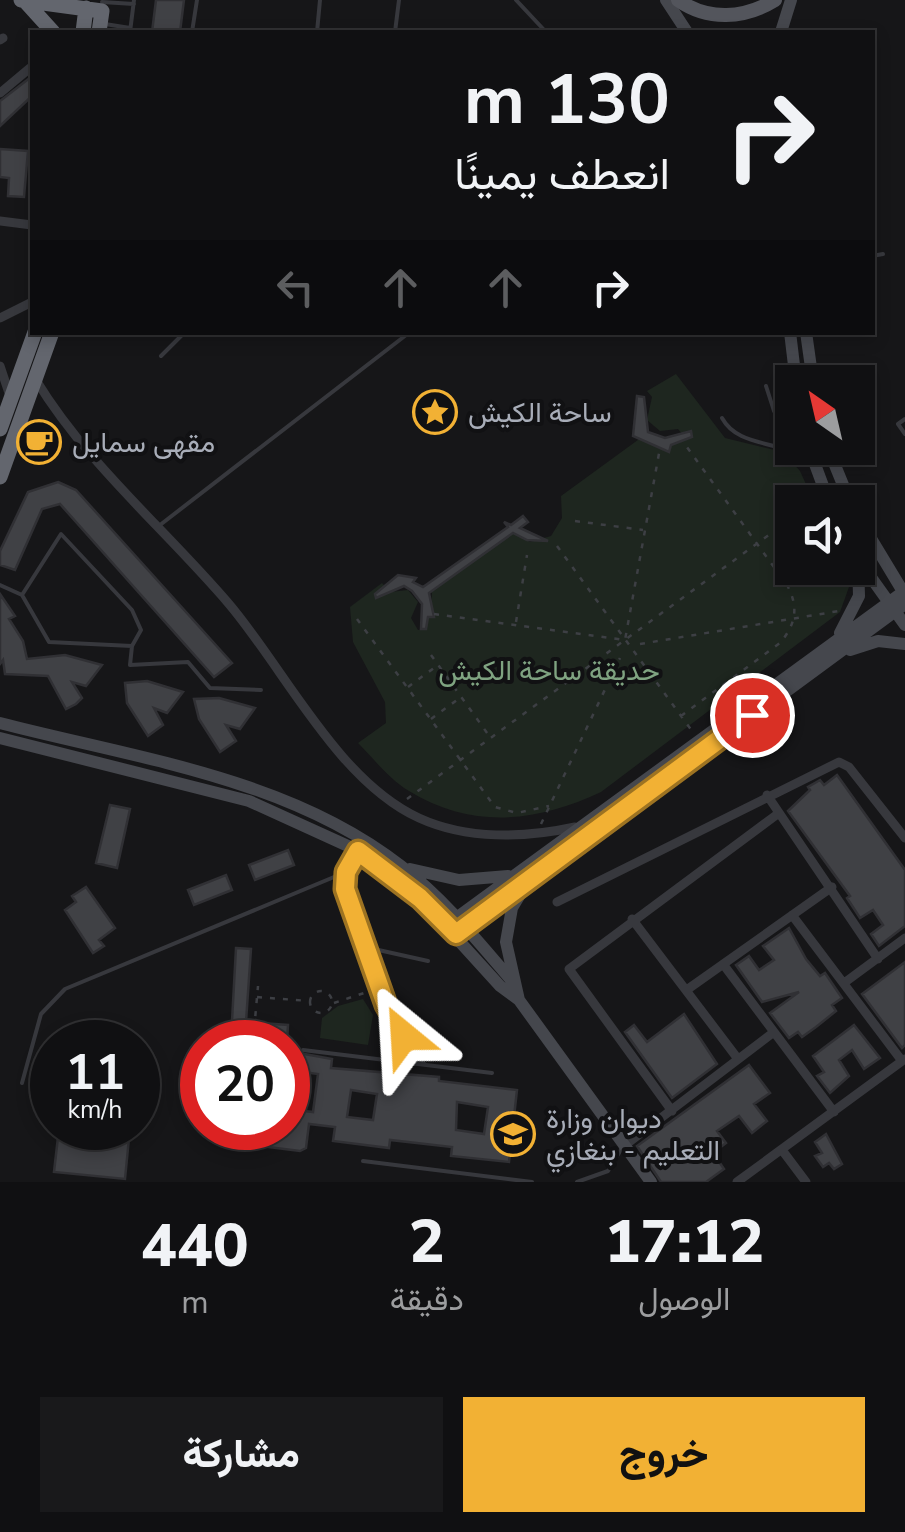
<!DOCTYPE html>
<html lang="ar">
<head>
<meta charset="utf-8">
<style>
  body { margin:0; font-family:"Nunito Sans",Vazirmatn,sans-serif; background:#19191b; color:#f1f3f6; direction:rtl; height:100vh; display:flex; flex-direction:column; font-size:38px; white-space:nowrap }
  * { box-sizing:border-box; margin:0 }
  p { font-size:32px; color:#9c9d9f }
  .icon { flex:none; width:55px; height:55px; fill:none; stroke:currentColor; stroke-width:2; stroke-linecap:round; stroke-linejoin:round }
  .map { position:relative; height:1182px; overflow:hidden; direction:ltr }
  .side { display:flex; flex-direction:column; background:#101012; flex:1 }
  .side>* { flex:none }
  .banner { position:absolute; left:30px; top:30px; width:845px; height:305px; border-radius:0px; box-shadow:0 5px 15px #0003,0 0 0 2px #303032; direction:rtl; background:#101012; color:#f1f3f6; overflow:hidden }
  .needle { width:65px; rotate:326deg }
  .controls { position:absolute; left:775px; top:365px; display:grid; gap:20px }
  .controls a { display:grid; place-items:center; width:100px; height:100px; border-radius:0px; background:#101012; box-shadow:0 5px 15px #0003,0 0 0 2px #303032; font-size:50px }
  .speed { position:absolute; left:30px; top:1020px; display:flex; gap:20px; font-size:50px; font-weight:700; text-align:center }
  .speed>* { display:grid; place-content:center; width:130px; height:130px; border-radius:50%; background:#101012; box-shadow:0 5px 15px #0003,0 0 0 2px #303032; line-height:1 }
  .speed small { font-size:25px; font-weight:400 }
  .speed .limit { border:15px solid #d22; background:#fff; color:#111 }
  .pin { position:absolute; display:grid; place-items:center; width:85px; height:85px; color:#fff; margin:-42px; border:5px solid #fff; border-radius:50%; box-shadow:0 2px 10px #0007 }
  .me { position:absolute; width:110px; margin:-55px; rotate:333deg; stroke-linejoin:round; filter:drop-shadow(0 0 8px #0008) }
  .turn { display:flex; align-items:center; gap:35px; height:210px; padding:0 40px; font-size:45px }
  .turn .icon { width:130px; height:130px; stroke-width:2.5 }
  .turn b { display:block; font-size:70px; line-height:85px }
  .lanes { display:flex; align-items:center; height:95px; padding:0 40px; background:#0003; justify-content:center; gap:50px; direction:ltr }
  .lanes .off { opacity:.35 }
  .eta { display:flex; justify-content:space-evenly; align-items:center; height:170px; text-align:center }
  .eta b { font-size:60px; font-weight:800; line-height:70px }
  .button { display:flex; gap:20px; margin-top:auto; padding:20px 40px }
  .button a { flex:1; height:115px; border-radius:0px; background:#f2b134; color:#111; font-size:40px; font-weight:800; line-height:115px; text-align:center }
  .button a+a { background:#19191b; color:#f1f3f6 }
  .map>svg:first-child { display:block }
</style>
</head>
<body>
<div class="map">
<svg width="905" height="1182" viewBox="0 0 905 1182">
  <rect width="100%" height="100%" fill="#161618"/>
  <!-- green -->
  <path fill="#1e261f" d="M676,374L725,438L783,452L800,471L814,502H792V568H847L849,587L840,612L601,792C537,822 473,830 409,791C390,780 374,759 358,743L386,723L385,702L353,642L350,607L382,583L390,592L408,590L418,602L411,618L418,630L423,629L431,613L432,592L513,533L530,542L551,536L562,518L561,496L642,437L657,444L684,436L678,429L660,431L647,420L652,397L647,391Z
    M363,999L373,1015L368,1045L320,1038L322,1018L338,1006Z"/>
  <!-- building -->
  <path fill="#404145" stroke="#303034" stroke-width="2.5" fill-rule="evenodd" d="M156,0H184L180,32H152Z
    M31,77L32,96L0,126V101Z
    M0,149L28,151L24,197L8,196L9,178L0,177Z
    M637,396L644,397L648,432L665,438L691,431L692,437L671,445L669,452L633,436Z
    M58,482L76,490L232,663L214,677L60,504L42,509L15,570L0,565V551L28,492Z
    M523,516L528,522L520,528L548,541L527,540L513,533L429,593L434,617H428L426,629H421L422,604L412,591L404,586L376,598L375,594L398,575L416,578L413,582L423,587L508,527L504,522L511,525Z
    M0,594L15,616L9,619L23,641L27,659L65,655L102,665L86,686L72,682L82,698L76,704L66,709L48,676L5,674L3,660L0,664Z
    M147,681L183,692L167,713L154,708L163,725L148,736L127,703L125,683Z
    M219,698L255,708L240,729L226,725L236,741L220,752L199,719L194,699Z
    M837,775L905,870V926L879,946L871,934L883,925L873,910L860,918L847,898L850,896L788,811L810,790L808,787L820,780L824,785Z
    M110,805L130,809L117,868L96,863Z
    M288,850L294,865L255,880L249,865Z
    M226,875L232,890L194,905L188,890Z
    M86,887L115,928L99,940L104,946L93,953L65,910L76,902L72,896Z
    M789,928L806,959L820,976L825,973L842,998L832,1005L836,1011L816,1027L802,1037L798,1032L789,1038L770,1013L799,992L762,1002L736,965L749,956L759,970L774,960L763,946Z
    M236,948L251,949L246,1022L288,1025L287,1042L231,1039Z
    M905,962V1045L902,1048L862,994Z
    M684,1014L717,1064L672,1098L625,1032L634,1025L647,1042Z
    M854,1025L880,1058L864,1069L852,1050L839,1060L849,1076L830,1093L817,1076L824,1072L813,1056Z
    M288,1051L332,1059L331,1068L439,1077V1081L517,1090L509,1162L451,1156L452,1147L390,1140L389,1148L333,1141L335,1127L309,1124L306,1148L300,1151L244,1144L247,1128H288V1109L313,1112L318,1074L288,1070ZM351,1090L377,1094L373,1120L347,1117ZM457,1102L488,1107L484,1134L456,1130Z
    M749,1065L770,1093L754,1104L767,1121L752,1133L739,1116L717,1131L726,1143L713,1153L724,1169L706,1182H661L637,1146Z
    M59,1128H130L125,1179L54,1172Z
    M826,1134L842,1164L834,1169L829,1163L823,1167L815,1156L822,1153L815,1142Z"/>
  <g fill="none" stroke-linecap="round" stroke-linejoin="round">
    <!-- path -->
    <path stroke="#3d3f44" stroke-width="2.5" stroke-dasharray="5 8" stroke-linecap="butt" d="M575,521L643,530
      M557,546L692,731
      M434,614L625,640L660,448
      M357,619L495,807L517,813L549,806
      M516,622L527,555
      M640,644L839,611
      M431,655L490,737
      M408,687L438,665
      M681,716L780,643C796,624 799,607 787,585L684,443
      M431,719L461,697
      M407,799L792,518
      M541,824L620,658
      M310 1002a11 11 0 1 1 22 0a11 11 0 1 1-22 0Z
      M257,997L309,1001
      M334,1003L373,990
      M253,1042L258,986"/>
    <!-- lane -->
    <path stroke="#37383d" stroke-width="4" d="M516,0L546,32
      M102,2L134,4
      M105,24L130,28
      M130,32L134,0
      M192,32L197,0
      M317,32L320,0
      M395,32L399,0
      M872,256L883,254
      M161,356L185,332
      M766,386L774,411L792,430
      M722,418C739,449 783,439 808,462
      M905,419L898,424L905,434
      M160,525L410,332
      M0,585L22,595L49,642L132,646L141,630L132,610L61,534L22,595
      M132,646L130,665L188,662L210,688L261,690
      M358,852L346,872L345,889L386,1005L425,1065
      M365,947L428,961
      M303,1050L492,1073
      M22,1083L41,1014L65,989L346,872
      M363,1161L532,1182
      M577,1182L608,1171L622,1148"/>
    <!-- street -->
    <path stroke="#37383d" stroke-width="9" d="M0,40L3,38
      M0,93L30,68
      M0,221L32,225
      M0,318L32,302
      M0,366L10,396
      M36,380C87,464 165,529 229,604C285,670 338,781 419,818C467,840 525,838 575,827
      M767,795L878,959
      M557,902L839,762L849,767L905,838
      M792,915L902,1061
      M632,919L738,1059
      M723,964L834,1112
      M844,983L905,938
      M688,989L832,887
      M672,1111L569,969L779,813
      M624,1146L774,1032
      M782,1150L806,1182
      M737,1182L905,1059"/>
    <!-- secondary -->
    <path stroke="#45474d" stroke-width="12" d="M666,0L687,32
      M781,32L791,0
      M790,332L796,382
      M806,332L813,382
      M809,448L829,502
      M828,448L850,502
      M858,517L905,595
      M860,562L905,625
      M840,633L859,596L858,560
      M850,650L878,641L905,644
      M0,723C135,758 289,778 401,866C444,899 477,940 512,981
      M0,738L249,801L359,851L420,898L500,986L519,1000
      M410,869L459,880L508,876
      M524,888L512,908L506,942L519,1000L651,1182
      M452,921L903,592
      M462,930L905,604"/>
    <!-- primary -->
    <path stroke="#53555c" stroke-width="14" d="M678,0C708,21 744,19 775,0"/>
    <!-- highway -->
    <path stroke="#63666e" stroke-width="15" d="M21,0L102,11L99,32
      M24,0L53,32
      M83,32L86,8
      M0,429L35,332
      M0,477L52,332"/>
  </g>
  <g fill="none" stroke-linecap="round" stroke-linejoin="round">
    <!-- route casing -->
    <g stroke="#9d7322" stroke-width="25">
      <path id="route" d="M404,1036L386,1005L345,889L346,872L358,851L420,898L456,934L752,715"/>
    </g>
    <!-- route -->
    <use href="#route" stroke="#f2b134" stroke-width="18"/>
  </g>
  <!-- icons -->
  <defs>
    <g id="sight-ring" transform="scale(2.25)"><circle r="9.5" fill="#111113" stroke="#f2b134" stroke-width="1.5"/><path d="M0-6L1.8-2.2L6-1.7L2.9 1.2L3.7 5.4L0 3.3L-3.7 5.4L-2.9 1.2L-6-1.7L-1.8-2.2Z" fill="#f2b134"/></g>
    <g id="cafe-ring" transform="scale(2.25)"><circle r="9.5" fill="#111113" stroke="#f2b134" stroke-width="1.5"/><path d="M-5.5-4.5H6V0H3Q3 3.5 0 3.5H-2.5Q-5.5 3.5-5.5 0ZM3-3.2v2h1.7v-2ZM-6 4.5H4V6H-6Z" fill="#f2b134"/></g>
    <g id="school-ring" transform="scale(2.25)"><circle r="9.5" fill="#111113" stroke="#f2b134" stroke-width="1.5"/><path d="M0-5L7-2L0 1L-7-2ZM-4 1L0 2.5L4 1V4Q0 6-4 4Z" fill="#f2b134"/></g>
  </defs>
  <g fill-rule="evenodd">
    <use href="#sight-ring" x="435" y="412"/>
    <use href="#cafe-ring" x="39" y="442"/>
    <use href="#school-ring" x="513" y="1134"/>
  </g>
  <g text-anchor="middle" stroke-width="8" stroke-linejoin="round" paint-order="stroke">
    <!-- poi labels -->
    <g font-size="28" fill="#a8adb8" stroke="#111113" text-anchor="start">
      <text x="468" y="422">ساحة الكيش</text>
      <text x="72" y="452">مقهى سمايل</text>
      <text x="546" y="1128">ديوان وزارة<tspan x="546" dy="32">التعليم - بنغازي</tspan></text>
    </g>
    <!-- park labels -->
    <g font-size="28" fill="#7fa381" stroke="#111113">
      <text x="549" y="680">حديقة ساحة الكيش</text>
    </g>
  </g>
</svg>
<div class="controls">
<a><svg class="needle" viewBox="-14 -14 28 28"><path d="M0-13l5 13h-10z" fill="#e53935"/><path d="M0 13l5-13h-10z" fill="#9c9d9f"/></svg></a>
<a><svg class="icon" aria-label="sound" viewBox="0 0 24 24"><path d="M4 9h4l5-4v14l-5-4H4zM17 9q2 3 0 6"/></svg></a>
</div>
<div class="speed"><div>11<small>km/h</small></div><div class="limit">20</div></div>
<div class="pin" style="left:752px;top:715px;background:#d93025"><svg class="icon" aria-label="arrive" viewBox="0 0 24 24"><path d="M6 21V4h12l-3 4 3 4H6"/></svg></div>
<svg class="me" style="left:404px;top:1036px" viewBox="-20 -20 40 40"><path d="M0-17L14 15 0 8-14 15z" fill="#f2b134" stroke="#fff" stroke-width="4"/></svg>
<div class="banner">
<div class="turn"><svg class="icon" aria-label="right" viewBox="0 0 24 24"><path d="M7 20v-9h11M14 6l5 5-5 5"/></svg><div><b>130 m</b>انعطف يمينًا</div></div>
<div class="lanes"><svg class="icon off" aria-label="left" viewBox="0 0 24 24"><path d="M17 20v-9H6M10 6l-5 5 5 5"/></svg><svg class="icon off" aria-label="ahead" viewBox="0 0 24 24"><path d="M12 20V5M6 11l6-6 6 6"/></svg><svg class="icon off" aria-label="ahead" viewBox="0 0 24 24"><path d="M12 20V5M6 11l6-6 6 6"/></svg><svg class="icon" aria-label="right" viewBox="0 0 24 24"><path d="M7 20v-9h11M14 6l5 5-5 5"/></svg></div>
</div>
</div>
<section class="side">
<div class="eta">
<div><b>17:12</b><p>الوصول</p></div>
<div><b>2</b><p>دقيقة</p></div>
<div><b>440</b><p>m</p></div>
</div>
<div class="button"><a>خروج</a><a>مشاركة</a></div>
</section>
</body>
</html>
